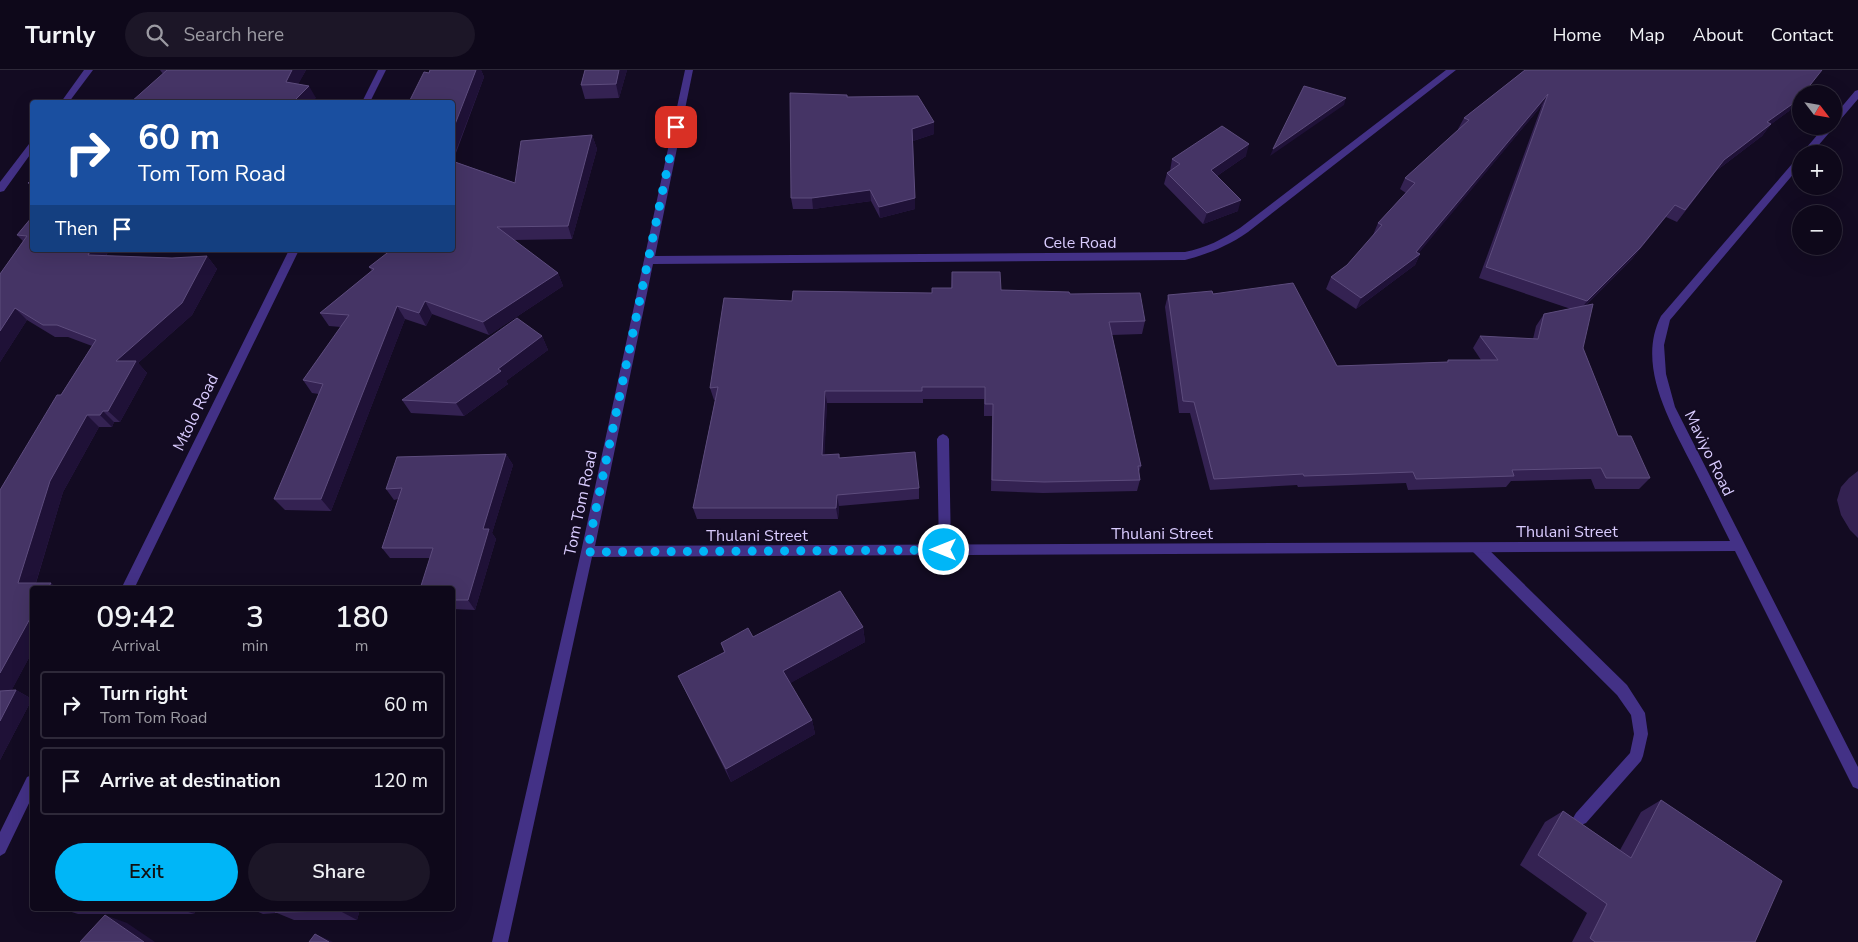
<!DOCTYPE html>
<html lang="en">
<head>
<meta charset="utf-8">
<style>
  body { margin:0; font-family:"Nunito Sans",sans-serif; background:#1c1627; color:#f1f3f6; height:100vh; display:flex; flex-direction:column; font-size:19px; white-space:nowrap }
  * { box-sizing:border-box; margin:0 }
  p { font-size:16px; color:#9b9aa2 }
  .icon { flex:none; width:28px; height:28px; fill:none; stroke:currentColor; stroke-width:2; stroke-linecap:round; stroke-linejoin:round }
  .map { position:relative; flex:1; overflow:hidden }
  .drawer { position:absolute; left:30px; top:516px; width:425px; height:325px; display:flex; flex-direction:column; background:#0e081a; border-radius:5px; box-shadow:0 5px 20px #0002,0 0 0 1px #2e2939 }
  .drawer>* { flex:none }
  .guide { position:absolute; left:30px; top:30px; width:425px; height:152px; border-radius:5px; box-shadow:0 5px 20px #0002,0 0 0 1px #2e2939; background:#1a4fa0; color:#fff; overflow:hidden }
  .needle { width:32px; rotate:121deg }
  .controls { position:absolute; left:1792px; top:15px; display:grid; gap:10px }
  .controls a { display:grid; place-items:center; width:50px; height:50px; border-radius:50%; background:#0e081a; box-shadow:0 5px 20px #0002,0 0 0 1px #2e2939; font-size:25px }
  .pin { position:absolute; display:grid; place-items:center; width:42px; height:42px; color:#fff; margin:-21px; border-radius:10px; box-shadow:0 2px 8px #0006 }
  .me { position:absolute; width:55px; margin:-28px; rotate:270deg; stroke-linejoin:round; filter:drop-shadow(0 0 4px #0008) }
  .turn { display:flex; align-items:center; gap:18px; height:105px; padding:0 25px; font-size:22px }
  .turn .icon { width:65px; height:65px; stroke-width:2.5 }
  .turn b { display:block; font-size:35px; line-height:42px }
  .then { display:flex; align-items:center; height:48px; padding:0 25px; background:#0003; gap:10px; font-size:19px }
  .eta { display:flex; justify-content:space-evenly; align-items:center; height:85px; text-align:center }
  .eta b { font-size:30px; font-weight:600; line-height:35px }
  .button { display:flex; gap:10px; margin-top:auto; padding:10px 25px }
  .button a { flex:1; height:58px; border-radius:30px; background:#00b6f7; color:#111; font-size:20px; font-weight:600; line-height:58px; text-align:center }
  .button a+a { background:#1c1627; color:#f1f3f6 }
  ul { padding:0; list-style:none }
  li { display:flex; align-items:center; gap:15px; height:68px; margin:0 10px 8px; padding:0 15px; border:2px solid #2e2939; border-radius:5px }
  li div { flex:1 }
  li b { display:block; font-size:19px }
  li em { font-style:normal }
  header { display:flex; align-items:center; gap:30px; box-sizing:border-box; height:70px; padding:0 25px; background:#0e081a; border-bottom:1px solid #2e2939 }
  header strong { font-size:24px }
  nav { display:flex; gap:28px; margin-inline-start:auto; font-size:18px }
  .search { width:350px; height:45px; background:#1c1627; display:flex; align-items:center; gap:12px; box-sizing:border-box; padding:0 18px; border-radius:28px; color:#9b9aa2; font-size:19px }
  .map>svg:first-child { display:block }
</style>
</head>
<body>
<header>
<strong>Turnly</strong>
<div class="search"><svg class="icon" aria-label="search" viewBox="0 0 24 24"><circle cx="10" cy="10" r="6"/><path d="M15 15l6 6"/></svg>Search here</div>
<nav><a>Home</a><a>Map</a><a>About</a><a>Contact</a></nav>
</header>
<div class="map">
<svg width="1858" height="872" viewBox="0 0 1858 872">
  <rect width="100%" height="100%" fill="#130b22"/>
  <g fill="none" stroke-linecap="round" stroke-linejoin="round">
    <!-- lane -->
    <path fill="#433186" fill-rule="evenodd" d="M943,364L947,366L949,369L951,480L950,484L945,485L940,484L939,480L937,369L939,366Z
      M1478,473L1483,474L1627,615L1645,643L1648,664L1643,686L1641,691L1586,753L1581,755L1576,753L1573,748L1576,743L1630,683L1634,664L1631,645L1617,625L1473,482L1472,478L1473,474Z"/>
    <!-- street -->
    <path fill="#433186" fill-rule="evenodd" d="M84,0H93L69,32H61Z
      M378,0H386L370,32H362Z
      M685,0H693L655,186L1185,182C1206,178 1223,169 1240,158L1446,0H1456L1248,162C1228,176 1208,184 1185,190L653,194L595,476L1730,471C1717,445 1705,420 1692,395C1670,351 1636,295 1661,246L1798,87L1801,86V95L1670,250L1664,275L1666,304L1675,337L1858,697V719L1853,717L1735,481L592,487L508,872H492L581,482Z
      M1858,20V29L1811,84H1801L1825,56H1834V46L1855,21Z
      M32,73V82L4,121L0,122V112L29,74Z
      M289,180H299L134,519H121Z
      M32,705V727L5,783L0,786V762L27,707Z"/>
  </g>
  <!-- wall -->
  <path fill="#342252" d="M160,0H306L298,14L316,28L163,4Z
    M430,0H481L484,7L453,91L515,113L592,65L597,79L572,169L514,170L558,203L563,216L489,265L432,244L426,256L405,249L331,441L285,440L274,429L319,324L312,323L303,310L341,257L329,256L320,243L372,201L369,197L452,180L429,3Z
    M585,0H627L619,28L585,29L581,15Z
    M1525,0L1801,24L1789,41L1771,54L1762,66L1716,101L1677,152L1666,147L1632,189L1585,236L1583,278L1618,366L1650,408L1639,419H1595L1591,409L1511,411L1506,417L1408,420L1406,413L1298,417L1297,415L1210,420L1190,343H1179L1165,237L1168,225L1213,224L1337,296L1447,292L1448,290H1481L1473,278L1480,266L1533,269L1536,256L1544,244L1571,239L1479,208L1542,35L1418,183L1420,184L1415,195L1356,239L1326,219L1331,207L1347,195L1374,165H1373L1378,153L1406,123L1400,119L1405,108L1459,60L1458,59L1464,48Z
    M847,25L848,27L934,64L913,71L915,139L880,148L871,131L813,139H793L791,128Z
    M1246,86L1217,106L1238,141L1203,154L1164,114L1167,103L1170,101L1172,89Z
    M32,109V118L28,113Z
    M32,147V180H109L106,186L172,188L207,186L217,199L192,245L138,293L147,303L120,352H114L112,357H99L63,422L36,513L32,582L11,621L16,620L32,629L0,690V420L92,276L68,267H55L27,250L0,292V204L23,171L17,165Z
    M201,180H238L237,182H203Z
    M952,202L1001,220L1070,224L1145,251L1142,264L1112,265L1141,396L1139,402L1140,410L1137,421L1043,423L991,421L992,346H984V329H923V333H827L824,385L839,384L840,388L919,418V429L839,436L838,449H697L693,438L715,330H714L710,318L792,231L932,223L951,218Z
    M542,266L548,280L506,311L508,314L464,346L411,343L402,330Z
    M506,384L513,395L492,463L496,469L475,540L452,539V519L430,488H390L382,478L398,429L394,430L386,419Z
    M1858,401V468L1850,460L1841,445L1837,430L1841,417L1849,408Z
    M863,557L865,572L790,613L812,650L815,664L731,712L678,606L724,582L721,573L753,567Z
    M1661,730L1755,872H1572L1587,843L1520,795L1545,752L1563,741L1620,780L1641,742Z
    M62,839H196L194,844H78Z
    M251,839H360L357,850H294L277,843L263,844Z"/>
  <!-- shaded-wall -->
  <path fill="#1f1137" d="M292,0H306L293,24L286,12Z
    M476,0H481L484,7L452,91V62Z
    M619,0H627L619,28L616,14Z
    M309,16L316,28L312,32H293Z
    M1548,24L1542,35L1413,190L1420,184L1415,195L1356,239L1361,228L1416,182Z
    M1801,26L1789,41L1758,64L1767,52Z
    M1346,28L1344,35L1270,86L1273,79Z
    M934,52V64L913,71L912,59Z
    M1771,54L1762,66L1716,101L1677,152L1724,90Z
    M592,65L597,79L572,169L568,156Z
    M1249,74L1246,86L1208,112L1211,100Z
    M870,120L871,131L813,139L812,128Z
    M915,128V139L880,148L879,137Z
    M1241,130L1238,141L1203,154L1207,143Z
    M1675,135L1632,189L1579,242L1587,231Z
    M91,180H109L99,198L88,185Z
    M207,186L217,199L192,245L138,293L147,303L120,352L108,341L116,291Z
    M558,203L563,216L489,265L483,252Z
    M425,231L432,244L426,256L419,243Z
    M397,236L405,249L331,441L321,429Z
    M15,238L27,250L0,292V261Z
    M542,266L548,280L506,311L508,314L464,346L456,333L498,299Z
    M825,321L827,333L824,396L822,385Z
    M103,341L114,352L112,357L100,345Z
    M87,345L99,357L63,422L34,519L18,513L50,411Z
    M506,384L513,395L492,463L496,469L475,540L468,530L483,459Z
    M837,425L839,436L838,449L836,438Z
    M51,513L59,519H47Z
    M32,545V582L6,631L0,627V603Z
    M863,557L865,572L787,615L783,601Z
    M452,582L456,586L452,591Z
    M16,620L32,629L0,690V651Z
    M812,650L815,664L731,712L726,699Z
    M180,839H196L194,844Z
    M341,839H360L357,850L340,841Z
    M105,845L127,853L155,872H144Z
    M315,864L329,870L333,872H329Z"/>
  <!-- building -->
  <path fill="#453465" stroke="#5d4c7d" d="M167,0H292L286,12L309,16L293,32H131Z
    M430,0H476L452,62V32H409L424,2L429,3Z
    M585,0H619L616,14L581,15Z
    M1525,0H1822L1803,24H1801V25L1798,30L1767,52L1771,54L1724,90L1685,140L1675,135L1640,178L1587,231L1486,197L1548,24L1416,182L1420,184L1361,228L1331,207L1347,195L1382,155L1378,153L1415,113L1405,108L1469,50L1464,48Z
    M1304,16L1346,28L1273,79Z
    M790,23L847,25V27L918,26L934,52L912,59L915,128L879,137L870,120L812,128H791Z
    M1222,56L1249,74L1211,100L1241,130L1207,143L1167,103L1180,94L1172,89Z
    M592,65L568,156L497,157L558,203L483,252L425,231L419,243L397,236L321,429H274L323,314L303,310L349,245L320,243L374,199L369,197L391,180H452V91L515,113L521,71Z
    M32,109V114L28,113Z
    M32,147V180H91L88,185L172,188L207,186L182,233L116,291H136L108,341H103L100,345H87L50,411L18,513H51L47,519H32V545L0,603V420L57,325H61L96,270L57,255H43L15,238L0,261V204L27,166L17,165Z
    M952,202H1000L1001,220L1069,222L1070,224L1140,223L1145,251L1109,252L1141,396H1138L1140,410L1044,412L992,410L993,334H985V317H922V321H825L822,385L839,384V388L915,382L919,418L837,425L836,438H693L718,317L710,318L724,228L792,231L793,221L932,223V218H952Z
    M1293,213L1337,296L1448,292V290H1498L1480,266L1538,269L1544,244L1593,234L1583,278L1618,366H1631L1650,408H1606L1601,398L1512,400L1514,406L1416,409L1413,402L1304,406L1303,404L1214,409L1194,332L1183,331L1168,225L1212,221L1213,224Z
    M517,248L542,266L498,299L501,301L456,333L402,330Z
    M506,384L483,459H489L468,530H452V519H420L433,478H382L402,418L386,419L397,387Z
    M840,521L863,557L783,601L812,650L726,699L678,606L725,582L721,573L748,558L753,567Z
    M16,620L0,651V621Z
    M1661,730L1782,811L1755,872H1595L1590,868L1607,834L1538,785L1563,741L1631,788Z
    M276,839H341L340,841L275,842Z
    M105,845L144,872H80Z
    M315,864L329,872H309Z"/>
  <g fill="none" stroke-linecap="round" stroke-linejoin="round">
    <!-- route -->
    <path stroke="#00b6f7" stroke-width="9" stroke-dasharray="0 16.2" d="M676,57L587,482L944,480"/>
  </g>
  <g text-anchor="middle" stroke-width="4" stroke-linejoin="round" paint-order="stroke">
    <!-- street labels -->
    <g font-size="16" fill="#daccff" stroke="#130b22">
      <text x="1080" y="178">Cele Road</text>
      <text transform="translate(195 342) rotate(-64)" y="6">Mtolo Road</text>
      <text transform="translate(1710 383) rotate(64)" y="6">Maviyo Road</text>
      <text transform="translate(580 433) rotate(-78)" y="6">Tom Tom Road</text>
      <text x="1567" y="467">Thulani Street</text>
      <text x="1162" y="469">Thulani Street</text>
      <text x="757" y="471">Thulani Street</text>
    </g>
  </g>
</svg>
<div class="controls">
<a><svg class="needle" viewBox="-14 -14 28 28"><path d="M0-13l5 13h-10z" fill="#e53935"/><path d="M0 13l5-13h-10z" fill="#9b9aa2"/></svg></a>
<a>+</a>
<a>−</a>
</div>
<div class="pin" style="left:676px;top:57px;background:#d93025"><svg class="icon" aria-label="arrive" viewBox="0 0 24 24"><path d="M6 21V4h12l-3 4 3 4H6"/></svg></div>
<svg class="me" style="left:944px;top:480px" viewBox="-20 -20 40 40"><circle r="17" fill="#00b6f7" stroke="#fff" stroke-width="3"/><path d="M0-11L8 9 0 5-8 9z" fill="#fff"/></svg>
<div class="guide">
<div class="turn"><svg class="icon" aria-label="right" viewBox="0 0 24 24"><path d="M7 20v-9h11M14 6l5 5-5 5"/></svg><div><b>60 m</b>Tom Tom Road</div></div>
<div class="then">Then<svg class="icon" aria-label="arrive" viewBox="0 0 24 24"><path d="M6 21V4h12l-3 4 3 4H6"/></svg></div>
</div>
<section class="drawer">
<div class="eta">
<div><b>09:42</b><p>Arrival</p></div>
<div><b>3</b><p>min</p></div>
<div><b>180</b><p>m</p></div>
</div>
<ul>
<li><svg class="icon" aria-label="right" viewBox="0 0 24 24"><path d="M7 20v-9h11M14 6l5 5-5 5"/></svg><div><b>Turn right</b><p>Tom Tom Road</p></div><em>60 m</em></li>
<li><svg class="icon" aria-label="arrive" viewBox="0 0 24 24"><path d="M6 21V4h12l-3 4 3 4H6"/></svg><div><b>Arrive at destination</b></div><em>120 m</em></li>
</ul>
<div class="button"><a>Exit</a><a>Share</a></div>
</section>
</div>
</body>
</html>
